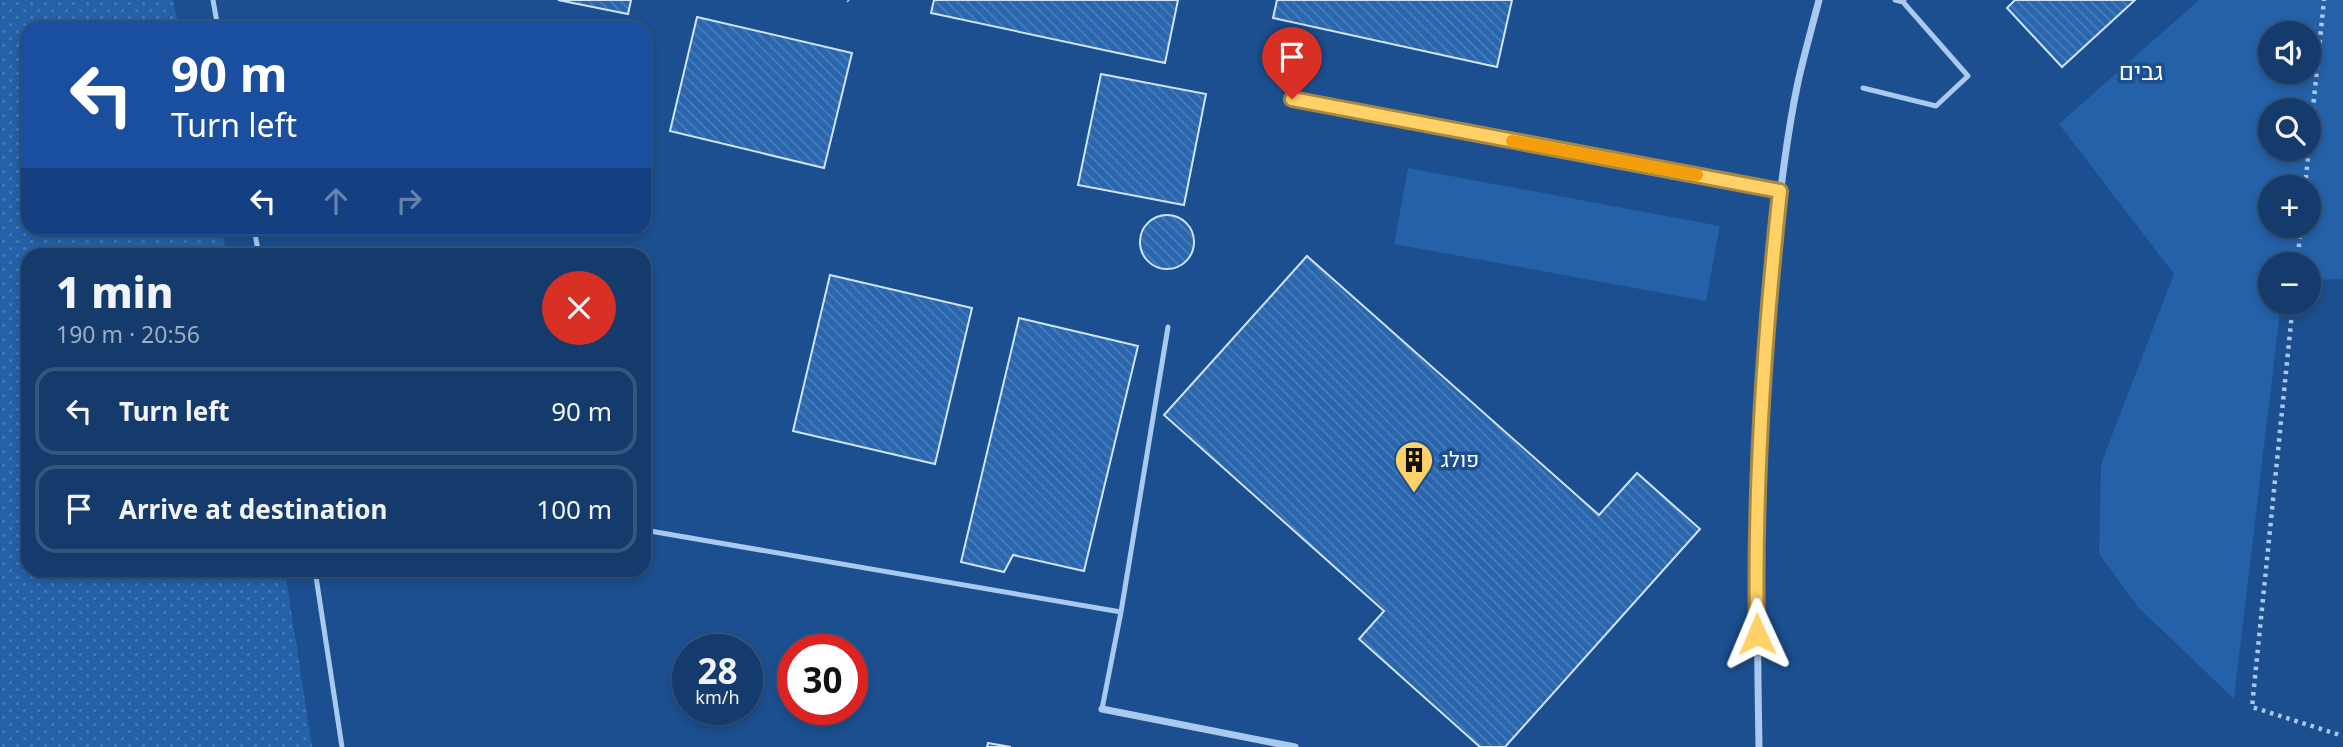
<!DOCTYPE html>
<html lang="en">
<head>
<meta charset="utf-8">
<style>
  body { margin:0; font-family:"Noto Sans",Heebo,sans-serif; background:#214673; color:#f1f3f6; height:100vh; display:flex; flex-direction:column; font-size:26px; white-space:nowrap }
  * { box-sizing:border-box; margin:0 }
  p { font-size:23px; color:#9dadc1 }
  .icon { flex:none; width:38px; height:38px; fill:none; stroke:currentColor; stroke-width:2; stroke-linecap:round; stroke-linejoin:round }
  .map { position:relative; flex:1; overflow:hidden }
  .details { position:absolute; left:21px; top:248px; width:630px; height:329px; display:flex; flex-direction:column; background:#143b6b; border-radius:21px; box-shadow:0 4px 10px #0003,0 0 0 2px #33557e }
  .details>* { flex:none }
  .banner { position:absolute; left:21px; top:21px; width:630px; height:214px; border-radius:21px; box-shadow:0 4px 10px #0003,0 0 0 2px #33557e; background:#1a4fa0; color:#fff; overflow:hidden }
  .fabs { position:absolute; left:2258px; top:21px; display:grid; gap:14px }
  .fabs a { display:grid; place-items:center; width:63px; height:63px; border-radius:50%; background:#143b6b; box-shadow:0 4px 10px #0003,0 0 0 2px #33557e; font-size:35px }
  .speed { position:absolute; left:672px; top:634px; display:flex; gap:14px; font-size:35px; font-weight:700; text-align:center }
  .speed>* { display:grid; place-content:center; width:91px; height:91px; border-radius:50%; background:#143b6b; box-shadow:0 4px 10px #0003,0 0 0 2px #33557e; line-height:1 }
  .speed small { font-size:18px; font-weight:400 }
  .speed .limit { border:10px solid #d22; background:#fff; color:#111 }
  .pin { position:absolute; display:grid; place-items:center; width:60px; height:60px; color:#fff; margin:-72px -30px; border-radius:50% 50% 50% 0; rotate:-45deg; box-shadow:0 0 7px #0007 }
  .pin .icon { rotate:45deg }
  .me { position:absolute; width:77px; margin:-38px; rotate:359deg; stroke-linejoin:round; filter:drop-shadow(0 0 5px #0008) }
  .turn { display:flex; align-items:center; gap:24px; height:147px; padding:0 35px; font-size:32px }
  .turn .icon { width:91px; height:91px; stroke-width:2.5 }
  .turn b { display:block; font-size:49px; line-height:60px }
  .lanes { display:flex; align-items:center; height:66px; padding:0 35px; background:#0003; justify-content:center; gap:35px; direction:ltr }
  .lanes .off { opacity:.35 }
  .round { display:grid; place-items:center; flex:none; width:74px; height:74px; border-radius:37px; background:#214673 }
  .headline { display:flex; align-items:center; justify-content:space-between; height:119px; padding:0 35px }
  h1 { font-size:42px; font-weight:800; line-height:52px }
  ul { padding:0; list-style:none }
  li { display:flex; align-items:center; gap:21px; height:88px; margin:0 14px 10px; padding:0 21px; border:4px solid #33557e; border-radius:21px }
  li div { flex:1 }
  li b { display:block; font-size:26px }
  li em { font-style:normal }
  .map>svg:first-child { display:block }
</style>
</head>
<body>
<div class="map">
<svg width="2343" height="747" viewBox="0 0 2343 747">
  <defs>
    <pattern id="grass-dots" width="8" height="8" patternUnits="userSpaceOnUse" patternTransform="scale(1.75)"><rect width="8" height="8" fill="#2461a8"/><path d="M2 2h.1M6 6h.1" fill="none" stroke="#4579b5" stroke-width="1.8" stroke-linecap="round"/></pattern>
    <pattern id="building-back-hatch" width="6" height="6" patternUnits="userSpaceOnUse" patternTransform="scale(1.75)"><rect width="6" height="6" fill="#2a66ad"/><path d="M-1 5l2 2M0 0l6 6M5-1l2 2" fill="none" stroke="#4a7db9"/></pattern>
  </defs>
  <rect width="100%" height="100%" fill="#1b4f8f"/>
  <!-- grass -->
  <path fill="url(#grass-dots)" d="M0,0H173L179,28H28V228H221L227,255L28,256V570L285,571L312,747H0Z"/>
  <!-- park -->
  <path fill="#2461a8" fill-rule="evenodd" d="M2199,0H2343V279L2308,280V264H2270V303H2281L2234,699L2139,608L2099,554L2101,464L2174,274L2059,124ZM2270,33H2308V72H2270ZM2270,110H2308V149H2270ZM2270,187H2308V226H2270Z
    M1408,168L1720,226L1706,301L1394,244Z"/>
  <!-- building -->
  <path fill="url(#building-back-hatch)" stroke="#cfe3fa" stroke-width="2" d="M558,0H631L628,14Z
    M934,0H1178L1165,63L931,13Z
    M1277,0H1512L1497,67L1273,18Z
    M2015,0H2135L2062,67L2007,8Z
    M697,17L852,53L824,168L670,131Z
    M1101,74L1206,94L1184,205L1078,185Z
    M1140 242a27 27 0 1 1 54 0a27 27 0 1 1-54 0Z
    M1307,256L1599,515L1637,473L1700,529L1505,747H1480L1359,639L1384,611L1164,415Z
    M830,275L972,308L935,464L793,431Z
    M1019,318L1138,346L1084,571L1013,555L1004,572L961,562Z
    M988,743L1011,747H987Z"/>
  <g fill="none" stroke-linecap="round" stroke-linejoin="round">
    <!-- path -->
    <path stroke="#a9c9ee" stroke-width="4.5" stroke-dasharray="3.5 5" stroke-linecap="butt" d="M848,0L849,1
      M2305,187L2324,0
      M2297,264L2301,226
      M2293,303L2252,707L2343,736"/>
    <!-- lane -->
    <path stroke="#a9c9ee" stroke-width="5" d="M213,0L218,28
      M1895,0L1903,2L1904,0
      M1863,88L1936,106L1968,76L1903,2
      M254,228L259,256
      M644,530L1121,612L1168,327
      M315,570L342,747
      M1102,709L1121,612"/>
    <!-- street -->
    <path stroke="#a9c9ee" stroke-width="7" d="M1292,99L1780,191
      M1102,709L1295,747
      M1759,747C1756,577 1755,408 1775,239C1781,187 1787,134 1798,82C1804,55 1812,27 1819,0"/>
  </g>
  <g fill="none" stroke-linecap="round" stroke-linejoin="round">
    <!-- route casing -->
    <g stroke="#a68842" stroke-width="18">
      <path id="route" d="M1292,99L1780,191C1764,338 1754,486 1757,634"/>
    </g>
    <!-- route -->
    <use href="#route" stroke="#ffd166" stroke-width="12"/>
    <!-- slow -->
    <path stroke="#f59e0b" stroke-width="12" d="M1512,141L1697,175"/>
  </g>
  <!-- icons -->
  <defs>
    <g id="building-pin" transform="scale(2.0125)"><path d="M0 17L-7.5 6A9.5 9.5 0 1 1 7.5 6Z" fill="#ffd166" stroke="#1b4f8f"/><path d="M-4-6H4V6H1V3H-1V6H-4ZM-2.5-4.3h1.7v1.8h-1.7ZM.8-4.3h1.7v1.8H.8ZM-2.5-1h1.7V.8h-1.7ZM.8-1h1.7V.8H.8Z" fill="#111"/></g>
  </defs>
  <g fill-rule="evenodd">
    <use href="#building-pin" x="1414" y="460"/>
  </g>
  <g text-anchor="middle" stroke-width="7" stroke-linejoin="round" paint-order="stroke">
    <!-- poi labels -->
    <g font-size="21" fill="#fff" stroke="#1b4f8f" text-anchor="start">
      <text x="1441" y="467">פולג</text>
    </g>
    <!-- quarter labels -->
    <g font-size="24" fill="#fff" stroke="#1b4f8f">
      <text x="2141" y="80">גבים</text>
    </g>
  </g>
</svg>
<div class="fabs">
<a><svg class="icon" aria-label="sound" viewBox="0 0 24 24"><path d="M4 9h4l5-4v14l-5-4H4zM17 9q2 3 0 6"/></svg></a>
<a><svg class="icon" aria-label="search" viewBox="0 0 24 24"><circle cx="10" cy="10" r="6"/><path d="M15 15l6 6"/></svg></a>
<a>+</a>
<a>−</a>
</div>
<div class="speed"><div>28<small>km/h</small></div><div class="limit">30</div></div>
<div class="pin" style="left:1292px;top:99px;background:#d93025"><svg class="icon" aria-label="arrive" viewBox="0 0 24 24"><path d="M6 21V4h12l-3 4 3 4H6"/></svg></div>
<svg class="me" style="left:1757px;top:634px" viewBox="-20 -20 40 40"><path d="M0-17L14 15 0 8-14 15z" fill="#ffd166" stroke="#fff" stroke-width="4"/></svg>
<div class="banner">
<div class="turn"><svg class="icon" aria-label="left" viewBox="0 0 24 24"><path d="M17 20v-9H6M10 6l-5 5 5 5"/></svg><div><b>90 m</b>Turn left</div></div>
<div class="lanes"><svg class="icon" aria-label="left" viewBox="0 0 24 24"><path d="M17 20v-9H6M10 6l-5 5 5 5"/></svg><svg class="icon off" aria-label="ahead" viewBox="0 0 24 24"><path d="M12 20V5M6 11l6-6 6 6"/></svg><svg class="icon off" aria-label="right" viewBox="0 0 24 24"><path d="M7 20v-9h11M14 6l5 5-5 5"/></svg></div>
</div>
<section class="details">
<div class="headline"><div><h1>1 min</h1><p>190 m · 20:56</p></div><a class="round" style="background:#d93025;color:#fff"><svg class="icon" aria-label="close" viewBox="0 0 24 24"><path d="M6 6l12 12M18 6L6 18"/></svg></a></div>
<ul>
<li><svg class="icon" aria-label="left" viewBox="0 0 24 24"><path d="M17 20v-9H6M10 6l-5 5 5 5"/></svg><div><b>Turn left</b></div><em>90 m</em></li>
<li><svg class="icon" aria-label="arrive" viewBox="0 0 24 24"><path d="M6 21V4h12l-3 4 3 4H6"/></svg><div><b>Arrive at destination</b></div><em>100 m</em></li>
</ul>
</section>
</div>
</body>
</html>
